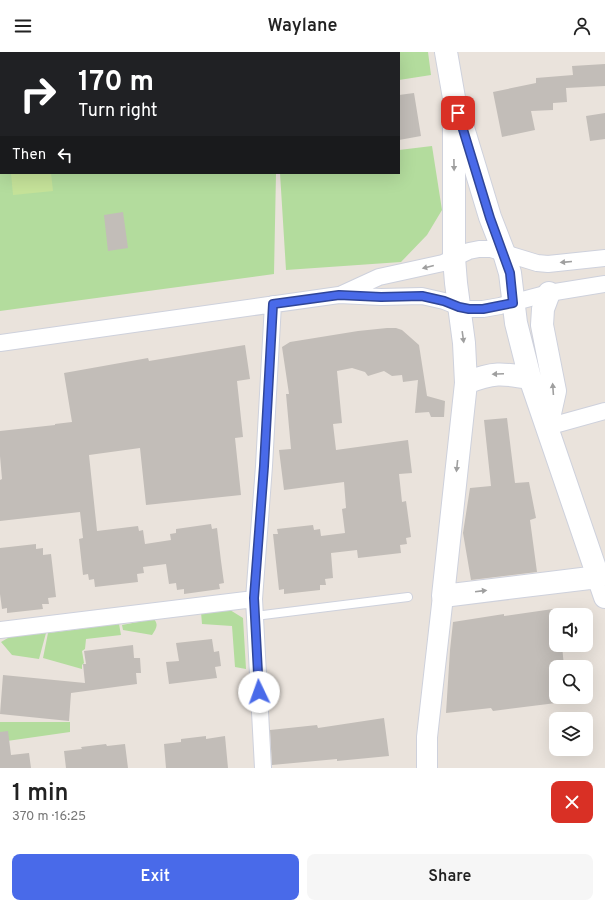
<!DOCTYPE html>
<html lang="en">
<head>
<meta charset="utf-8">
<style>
  body { margin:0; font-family:Overpass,sans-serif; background:#f6f6f6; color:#222; height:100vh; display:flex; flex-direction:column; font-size:15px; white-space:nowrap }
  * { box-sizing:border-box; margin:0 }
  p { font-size:13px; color:#767676 }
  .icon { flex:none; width:22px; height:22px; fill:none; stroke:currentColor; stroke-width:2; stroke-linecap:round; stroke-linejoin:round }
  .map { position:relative; height:716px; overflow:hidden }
  .drawer { display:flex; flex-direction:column; background:#fff; flex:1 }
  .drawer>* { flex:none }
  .banner { position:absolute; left:0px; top:0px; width:400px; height:122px; box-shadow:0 4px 16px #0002; background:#202124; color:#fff; overflow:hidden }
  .fabs { position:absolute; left:549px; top:556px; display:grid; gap:8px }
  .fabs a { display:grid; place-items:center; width:44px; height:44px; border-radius:8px; background:#fff; box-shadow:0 4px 16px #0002; font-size:20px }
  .pin { position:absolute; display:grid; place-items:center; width:34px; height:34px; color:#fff; margin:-17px; border-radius:8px; box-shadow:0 2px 6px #0006 }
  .me { position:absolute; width:44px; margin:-22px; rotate:357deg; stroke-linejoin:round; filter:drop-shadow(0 0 3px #0008) }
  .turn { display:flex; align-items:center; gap:14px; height:84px; padding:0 12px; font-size:18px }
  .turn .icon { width:52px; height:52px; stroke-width:2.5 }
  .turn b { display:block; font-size:28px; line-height:34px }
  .then { display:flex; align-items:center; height:38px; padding:0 12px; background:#0003; gap:8px; font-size:15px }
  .round { display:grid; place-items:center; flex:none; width:42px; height:42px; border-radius:8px; background:#f6f6f6 }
  .headline { display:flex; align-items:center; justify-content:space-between; height:68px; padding:0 12px }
  h1 { font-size:24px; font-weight:600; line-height:30px }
  .cta { display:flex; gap:8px; margin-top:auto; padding:8px 12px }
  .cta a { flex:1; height:46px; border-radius:8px; background:#496ae9; color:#fff; font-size:16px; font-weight:600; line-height:46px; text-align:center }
  .cta a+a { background:#f6f6f6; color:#222 }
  header { display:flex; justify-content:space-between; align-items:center; height:52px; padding:0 12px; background:#fff; font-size:18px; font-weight:600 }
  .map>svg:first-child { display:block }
</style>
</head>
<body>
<header><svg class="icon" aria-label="menu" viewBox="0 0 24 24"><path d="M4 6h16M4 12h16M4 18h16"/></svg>Waylane<svg class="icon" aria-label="person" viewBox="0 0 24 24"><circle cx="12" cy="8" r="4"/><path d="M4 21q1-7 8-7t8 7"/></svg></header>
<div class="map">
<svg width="605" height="716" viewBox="0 0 605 716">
  <rect width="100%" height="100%" fill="#eae3dc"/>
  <!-- green -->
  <path fill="#b3dc9d" d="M0,0L36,1H1V121H276L274,222L0,259Z
    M181,0H266L267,1H178Z
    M271,0H361V1H272Z
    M394,0H428L431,23L399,28V1Z
    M432,94L442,158L427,183L401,210L286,218L280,121H399V98Z
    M230,558L243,566L246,617L235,615L232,574L202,572L201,560Z
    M154,567C159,573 156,577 152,583L123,578L122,573Z
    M119,572L121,583L86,587L85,597L82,599L84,611L82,613V617L43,606L48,581Z
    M46,581L39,607L12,603L1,590L13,583Z
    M0,670H70V680L0,690Z"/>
  <!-- pitch -->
  <path fill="#c5e299" d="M11,121H51L53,139L13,143Z"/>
  <!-- building -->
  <path fill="#c2bdb8" d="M605,12V34L566,36L567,50L553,51V58L531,59L535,78L502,85L493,40L536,31V26L573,23L572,14Z
    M414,41L421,84L399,88V43Z
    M605,61V87L590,89L586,64Z
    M123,160L128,196L108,199L104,163Z
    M387,276H396L402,278L419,293L427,344L445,349L444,365H431L429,360L415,361L418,328L403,330L402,323L392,324L384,319L368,324L365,320L352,316L337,319L342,371L333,372L336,398L408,388L412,421L399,422L402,450L406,449L411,485L406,486L407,492L400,493L401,501L358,506L357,498L331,501L333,526L325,527L326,533H320V538L284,542V537L279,538L273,482H278L277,477L313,473L314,478L320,477L321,484L345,481L342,457L346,456L344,430L284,438L279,398L291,397L286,342H289L282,295L290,290L358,279Z
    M245,293L250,327L237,329L243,385L235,386L241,443L146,453L140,396L89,403L97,479L138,474L139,479L143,478L145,492L171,488L170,482L176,481V477L211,472L212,477L217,476L221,509L224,531L219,532L220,537L184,542V537L177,538L176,531L169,532L166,512L143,515L144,521L137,522L138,530L95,535L94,527L89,528L88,522L83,523L79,487L83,486L80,460L0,469V428L2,427L0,404V379L55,373V372L72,370L64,321L148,306L149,309Z
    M507,366L515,431L529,430L536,466L530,468L537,520L471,528L463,481L470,436L491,434L484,368Z
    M36,492V497L43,496V503L51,502L56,545L48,546L49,552H42L43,557L7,561V556L2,557L0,542V496Z
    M553,557L556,593H562L564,615H556V651L493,659L491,656L446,661L450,598L453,570L504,562V564Z
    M212,587L214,600L219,599L221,614L215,615L217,626L169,632L166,610L179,609L176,591Z
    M133,593L134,606H140L141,621H136L137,632L71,641L69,669L0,662L3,623L85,631L83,612H86L84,599Z
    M384,666L389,704L337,709V707L272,713L270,678L317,673L318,676Z
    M8,679L11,703L29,701L31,716H0V680Z
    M206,684V687L225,684L228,716H166L164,692L181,690V687Z
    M106,692L107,694L125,692L128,716H66L64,699L82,697L81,695Z"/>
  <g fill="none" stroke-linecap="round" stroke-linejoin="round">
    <!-- service casing -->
    <g stroke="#ced1dc" stroke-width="10">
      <path id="service" d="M255,564L408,545"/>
    </g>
    <!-- minor casing -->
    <g stroke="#ced1dc" stroke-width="18">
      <path id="minor" d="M342,242L379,225L443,211L469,199L479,197H491L537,211L548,212L605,206
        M0,291L339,243L381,245L422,244L444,249L459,255L469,257H483L500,254L549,241L605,232
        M547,375L605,359
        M0,578L254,547
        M263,716L254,547L264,414L273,252"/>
    </g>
    <!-- tertiary casing -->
    <g stroke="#ced1dc" stroke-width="22">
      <path id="tertiary" d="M427,716V685L443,544"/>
    </g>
    <!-- secondary casing -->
    <g stroke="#ced1dc" stroke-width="24">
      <path id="secondary" d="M446,0L454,46L490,165L504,201L510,221L516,271L530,326L605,545
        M454,46V206L456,231L464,291L466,331L443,544L598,525
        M466,331C493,320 502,321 530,326
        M547,375L555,339L542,273L543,257L549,241"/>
    </g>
    <!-- service -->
    <use href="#service" stroke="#fff" stroke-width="8"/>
    <!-- minor -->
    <use href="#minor" stroke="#fff" stroke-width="16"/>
    <!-- tertiary -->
    <use href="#tertiary" stroke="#fff" stroke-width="20"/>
    <!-- secondary -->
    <use href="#secondary" stroke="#fff" stroke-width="22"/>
  </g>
  <!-- one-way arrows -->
  <defs><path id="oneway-solid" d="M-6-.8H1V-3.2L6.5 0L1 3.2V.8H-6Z"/></defs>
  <g fill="#9f9f9f">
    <use href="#oneway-solid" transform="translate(454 113) rotate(89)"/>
    <use href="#oneway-solid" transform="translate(566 210) rotate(175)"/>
    <use href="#oneway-solid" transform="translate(428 215) rotate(166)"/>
    <use href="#oneway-solid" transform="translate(463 285) rotate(82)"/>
    <use href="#oneway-solid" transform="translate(498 322) rotate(178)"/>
    <use href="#oneway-solid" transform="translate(553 337) rotate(-94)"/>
    <use href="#oneway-solid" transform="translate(457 414) rotate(96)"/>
    <use href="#oneway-solid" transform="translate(481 539) rotate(-7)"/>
  </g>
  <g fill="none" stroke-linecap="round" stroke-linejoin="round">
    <!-- route casing -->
    <g stroke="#2f4597" stroke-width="10">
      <path id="route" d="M259,640L254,546L264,414L273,252L339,243L381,245L422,244L444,249L459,255L469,257H483L513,251L510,221L490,166L458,61"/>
    </g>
    <!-- route -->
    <use href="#route" stroke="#496ae9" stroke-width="7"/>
  </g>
</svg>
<div class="fabs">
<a><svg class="icon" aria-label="sound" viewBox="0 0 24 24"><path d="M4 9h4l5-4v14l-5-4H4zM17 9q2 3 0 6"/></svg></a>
<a><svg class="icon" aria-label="search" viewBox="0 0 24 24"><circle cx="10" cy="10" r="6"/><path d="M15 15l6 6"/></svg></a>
<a><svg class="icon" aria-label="layers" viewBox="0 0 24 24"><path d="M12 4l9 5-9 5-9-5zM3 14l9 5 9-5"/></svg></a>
</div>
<div class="pin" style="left:458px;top:61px;background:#d93025"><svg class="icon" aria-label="arrive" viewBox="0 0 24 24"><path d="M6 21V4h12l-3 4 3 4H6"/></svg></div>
<svg class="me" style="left:259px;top:640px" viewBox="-20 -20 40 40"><circle r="19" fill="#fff"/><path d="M0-13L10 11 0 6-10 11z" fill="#496ae9"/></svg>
<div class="banner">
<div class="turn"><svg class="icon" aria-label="right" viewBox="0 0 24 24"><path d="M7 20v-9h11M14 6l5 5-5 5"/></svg><div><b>170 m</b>Turn right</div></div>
<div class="then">Then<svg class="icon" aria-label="left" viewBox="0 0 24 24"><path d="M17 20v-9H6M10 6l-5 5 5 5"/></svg></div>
</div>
</div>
<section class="drawer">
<div class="headline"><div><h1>1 min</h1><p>370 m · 16:25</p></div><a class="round" style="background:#d93025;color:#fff"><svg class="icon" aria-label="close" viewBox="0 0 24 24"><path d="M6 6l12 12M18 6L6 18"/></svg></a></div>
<div class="cta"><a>Exit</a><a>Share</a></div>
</section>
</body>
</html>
